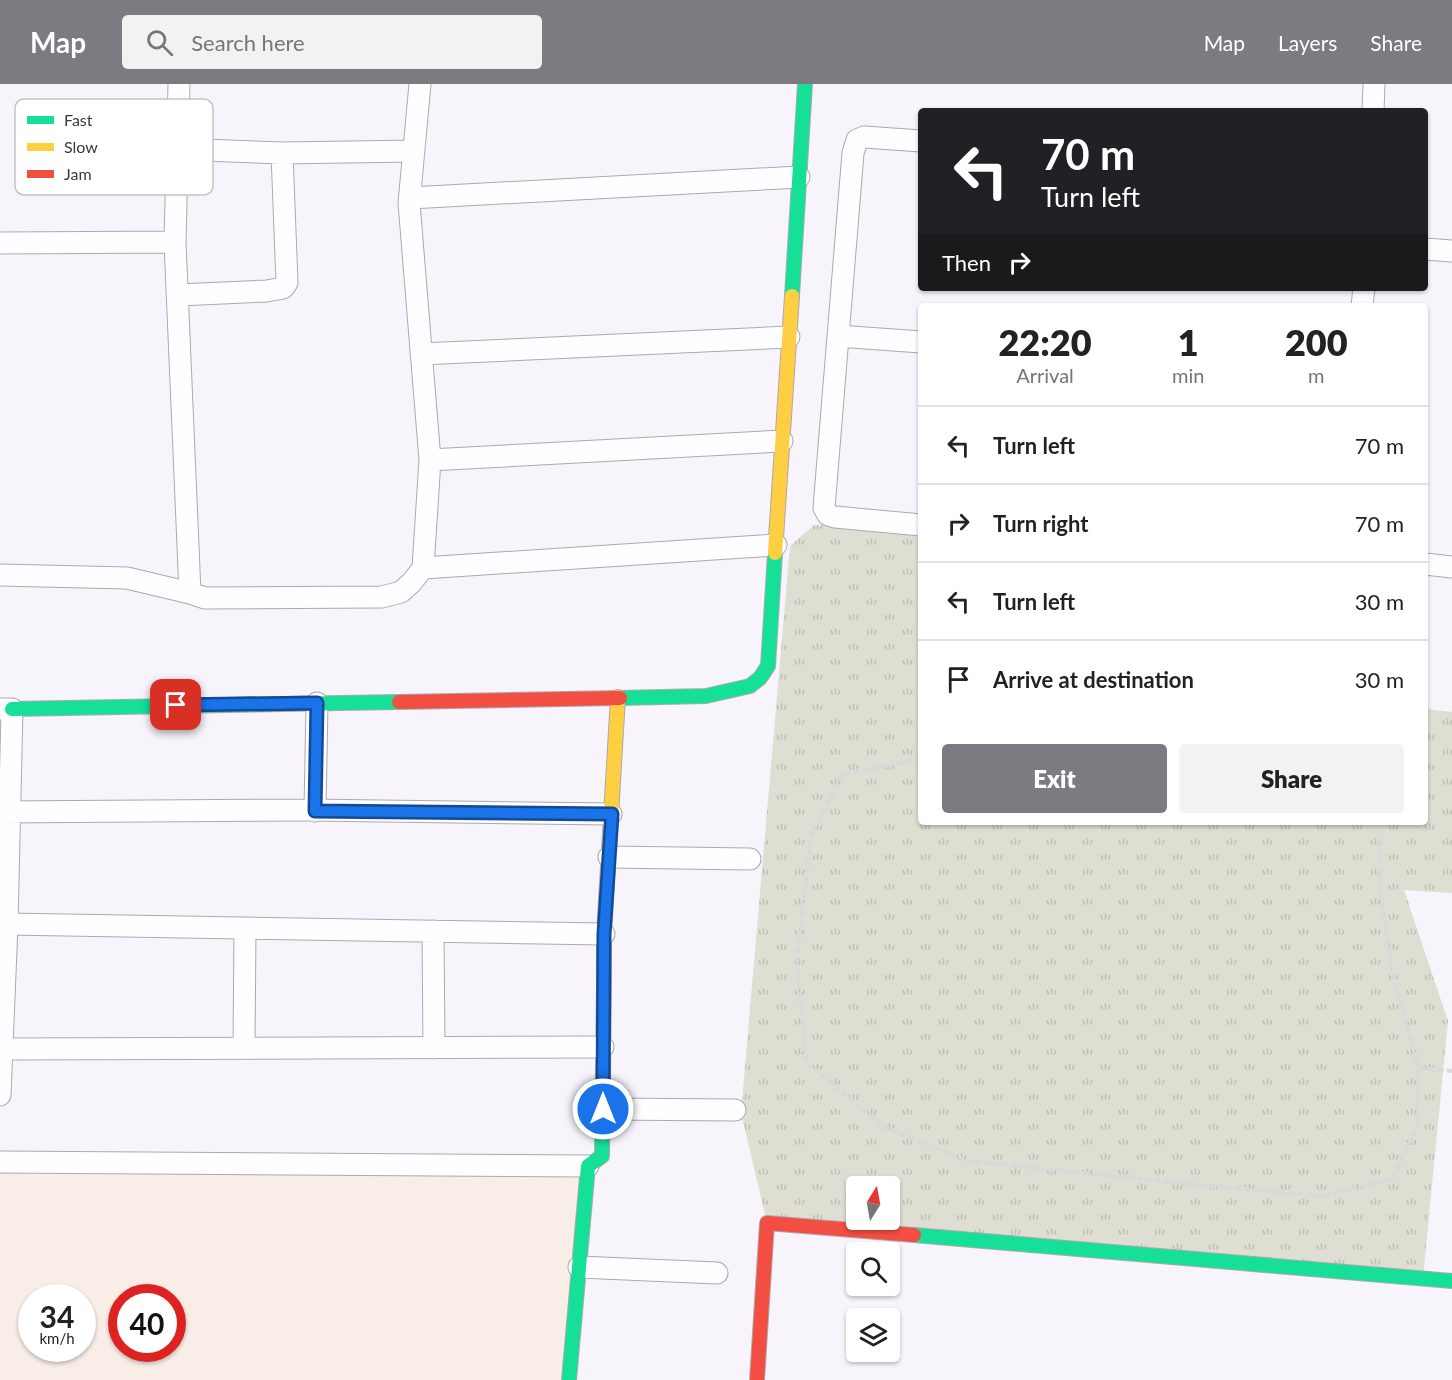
<!DOCTYPE html>
<html lang="en">
<head>
<meta charset="utf-8">
<style>
  body { margin:0; font-family:Lato,sans-serif; background:#f2f2f2; color:#222; height:100vh; display:flex; flex-direction:column; font-size:22px; white-space:nowrap }
  * { box-sizing:border-box; margin:0 }
  p { font-size:20px; color:#767676 }
  .icon { flex:none; width:33px; height:33px; fill:none; stroke:currentColor; stroke-width:2; stroke-linecap:round; stroke-linejoin:round }
  .map { position:relative; flex:1; overflow:hidden }
  .sheet { position:absolute; left:918px; top:219px; width:510px; height:522px; display:flex; flex-direction:column; background:#fff; border-radius:6px; box-shadow:0 2px 4px #0004 }
  .sheet>* { flex:none }
  .banner { position:absolute; left:918px; top:24px; width:510px; height:183px; border-radius:6px; box-shadow:0 2px 4px #0004; background:#202124; color:#fff; overflow:hidden }
  .needle { width:39px; rotate:11deg }
  .tools { position:absolute; left:846px; top:1092px; display:grid; gap:12px }
  .tools a { display:grid; place-items:center; width:54px; height:54px; border-radius:6px; background:#fff; box-shadow:0 2px 4px #0004; font-size:30px }
  .speed { position:absolute; left:18px; top:1200px; display:flex; gap:12px; font-size:30px; font-weight:700; text-align:center }
  .speed>* { display:grid; place-content:center; width:78px; height:78px; border-radius:50%; background:#fff; box-shadow:0 2px 4px #0004; line-height:1 }
  .speed small { font-size:15px; font-weight:400 }
  .speed .limit { border:9px solid #d22; background:#fff; color:#111 }
  .pin { position:absolute; display:grid; place-items:center; width:51px; height:51px; color:#fff; margin:-26px; border-radius:12px; box-shadow:0 3px 9px #0006 }
  .me { position:absolute; width:66px; margin:-33px; rotate:0deg; stroke-linejoin:round; filter:drop-shadow(0 0 4px #0008) }
  .turn { display:flex; align-items:center; gap:21px; height:126px; padding:0 24px; font-size:27px }
  .turn .icon { width:78px; height:78px; stroke-width:2.5 }
  .turn b { display:block; font-size:42px; line-height:51px }
  .then { display:flex; align-items:center; height:57px; padding:0 24px; background:#0003; gap:12px; font-size:22px }
  .eta { display:flex; justify-content:space-evenly; align-items:center; height:102px; text-align:center }
  .eta b { font-size:36px; font-weight:800; line-height:42px }
  .action { display:flex; gap:12px; margin-top:auto; padding:12px 24px }
  .action a { flex:1; height:69px; border-radius:6px; background:#7e7a81; color:#fff; font-size:24px; font-weight:800; line-height:69px; text-align:center }
  .action a+a { background:#f2f2f2; color:#222 }
  ul { padding:0; list-style:none }
  li { display:flex; align-items:center; gap:18px; height:78px; padding:0 24px; border-top:2px solid #e0e0e0 }
  li div { flex:1 }
  li b { display:block; font-size:22px }
  li em { font-style:normal }
  header { display:flex; align-items:center; gap:36px; box-sizing:border-box; height:84px; padding:0 30px; background:#7e7a81; color:#fff }
  header strong { font-size:28px }
  nav { display:flex; gap:33px; margin-inline-start:auto; font-size:21px }
  .search { width:420px; height:54px; background:#f2f2f2; display:flex; align-items:center; gap:15px; box-sizing:border-box; padding:0 21px; border-radius:6px; color:#767676; font-size:22px }
  .map>svg:first-child { display:block }
</style>
</head>
<body>
<header>
<strong>Map</strong>
<div class="search"><svg class="icon" aria-label="search" viewBox="0 0 24 24"><circle cx="10" cy="10" r="6"/><path d="M15 15l6 6"/></svg>Search here</div>
<nav><a>Map</a><a>Layers</a><a>Share</a></nav>
</header>
<div class="map">
<svg width="1452" height="1296" viewBox="0 0 1452 1296">
  <defs>
    <pattern id="grass-tufts" width="24" height="20" patternUnits="userSpaceOnUse" patternTransform="scale(1.5)"><rect width="24" height="20" fill="#deded3"/><path d="M3 7l-1-3M5 7V3M7 7l1-3M15 17l-1-3M17 17v-4M19 17l1-3" fill="none" stroke="#bfbfb6"/></pattern>
  </defs>
  <rect width="100%" height="100%" fill="#f8f4fc"/>
  <!-- education -->
  <path fill="#f8ede7" fill-rule="evenodd" d="M0,1078L588,1082L569,1296H0ZM32,1214H82V1264H32ZM122,1214H172V1264H122Z"/>
  <!-- grass -->
  <path fill="url(#grass-tufts)" fill-rule="evenodd" d="M814,441L921,446V738H1425V625L1452,628V809L1404,806L1448,937L1423,1194L767,1139L741,1029L790,462ZM856,1102H890V1136H856Z"/>
  <g fill="none" stroke-linecap="round" stroke-linejoin="round">
    <!-- street casing -->
    <g stroke="#aca9af" stroke-width="23">
      <path id="street" d="M179,0L175,158L190,509
        M420,0L409,119L430,376L423,484
        M1373,27L1374,0
        M921,57L864,53L857,56L853,69L824,424L828,431L835,433L921,441
        M177,65L282,69L414,67
        M410,114L799,93
        M0,159L175,158
        M1425,165L1452,167
        M178,211L267,207L283,204L287,199L282,69
        M1362,222L1364,204
        M838,252L921,258
        M421,270L789,253
        M430,376L782,357
        M1425,480L1452,483
        M0,491L127,494L190,509L205,514L382,513L401,508L412,498L423,484L776,461
        M315,727L317,619
        M0,728L309,726L611,730
        M609,773L750,775
        M7,840L604,850
        M433,847L434,964
        M244,964L245,844
        M2,965L603,963
        M0,1011L7,841L12,625H1
        M603,1025L735,1026
        M0,1078L588,1082
        M579,1183L717,1189"/>
    </g>
    <!-- fast casing -->
    <g stroke="#aca9af" stroke-width="16">
      <path id="fast" d="M792,212L805,0
        M620,614L706,612L750,602L760,594L768,582L775,469
        M12,625L399,618
        M914,1151L1452,1197
        M569,1296L588,1082L602,1072L604,901"/>
    </g>
    <!-- slow casing -->
    <g stroke="#aca9af" stroke-width="16">
      <path id="slow" d="M775,469L792,212
        M604,901V850L618,613"/>
    </g>
    <!-- jam casing -->
    <g stroke="#aca9af" stroke-width="16">
      <path id="jam" d="M399,618L620,614
        M757,1296L767,1139L914,1151"/>
    </g>
    <!-- path -->
    <path stroke="#d9d8da" stroke-width="4" stroke-dasharray="6 3" stroke-linecap="butt" d="M921,676H916L843,690L812,748L797,874L806,978L882,1042L968,1077L1188,1100L1323,1112L1393,1094L1417,1042L1418,984
      M1381,738L1380,801L1391,881L1418,984L1452,987"/>
    <!-- street -->
    <use href="#street" stroke="#fefdff" stroke-width="21"/>
    <!-- fast -->
    <use href="#fast" stroke="#16e098" stroke-width="14"/>
    <!-- slow -->
    <use href="#slow" stroke="#ffcf43" stroke-width="14"/>
    <!-- jam -->
    <use href="#jam" stroke="#f24e42" stroke-width="14"/>
  </g>
  <g fill="none" stroke-linecap="round" stroke-linejoin="round">
    <!-- route casing -->
    <g stroke="#114b97" stroke-width="15">
      <path id="route" d="M176,621L317,619L315,727L612,730L604,850L603,1025"/>
    </g>
    <!-- route -->
    <use href="#route" stroke="#1a73e8" stroke-width="10"/>
  </g>
  <!-- legend -->
  <rect x="15" y="15" width="198" height="96" rx="9" fill="#fff" stroke="#c4c3c5" stroke-width="1.5"/>
  <rect x="27" y="32" width="27" height="8" fill="#16e098"/>
  <rect x="27" y="59" width="27" height="8" fill="#ffcf43"/>
  <rect x="27" y="86" width="27" height="8" fill="#f24e42"/>
  <g font-size="16" fill="#3c383f">
    <text x="64" y="42">Fast</text>
    <text x="64" y="69">Slow</text>
    <text x="64" y="96">Jam</text>
  </g>
</svg>
<div class="tools">
<a><svg class="needle" viewBox="-14 -14 28 28"><path d="M0-13l5 13h-10z" fill="#e53935"/><path d="M0 13l5-13h-10z" fill="#767676"/></svg></a>
<a><svg class="icon" aria-label="search" viewBox="0 0 24 24"><circle cx="10" cy="10" r="6"/><path d="M15 15l6 6"/></svg></a>
<a><svg class="icon" aria-label="layers" viewBox="0 0 24 24"><path d="M12 4l9 5-9 5-9-5zM3 14l9 5 9-5"/></svg></a>
</div>
<div class="speed"><div>34<small>km/h</small></div><div class="limit">40</div></div>
<div class="pin" style="left:176px;top:621px;background:#d93025"><svg class="icon" aria-label="arrive" viewBox="0 0 24 24"><path d="M6 21V4h12l-3 4 3 4H6"/></svg></div>
<svg class="me" style="left:603px;top:1025px" viewBox="-20 -20 40 40"><circle r="17" fill="#1a73e8" stroke="#fff" stroke-width="3"/><path d="M0-11L8 9 0 5-8 9z" fill="#fff"/></svg>
<div class="banner">
<div class="turn"><svg class="icon" aria-label="left" viewBox="0 0 24 24"><path d="M17 20v-9H6M10 6l-5 5 5 5"/></svg><div><b>70 m</b>Turn left</div></div>
<div class="then">Then<svg class="icon" aria-label="right" viewBox="0 0 24 24"><path d="M7 20v-9h11M14 6l5 5-5 5"/></svg></div>
</div>
<section class="sheet">
<div class="eta">
<div><b>22:20</b><p>Arrival</p></div>
<div><b>1</b><p>min</p></div>
<div><b>200</b><p>m</p></div>
</div>
<ul>
<li><svg class="icon" aria-label="left" viewBox="0 0 24 24"><path d="M17 20v-9H6M10 6l-5 5 5 5"/></svg><div><b>Turn left</b></div><em>70 m</em></li>
<li><svg class="icon" aria-label="right" viewBox="0 0 24 24"><path d="M7 20v-9h11M14 6l5 5-5 5"/></svg><div><b>Turn right</b></div><em>70 m</em></li>
<li><svg class="icon" aria-label="left" viewBox="0 0 24 24"><path d="M17 20v-9H6M10 6l-5 5 5 5"/></svg><div><b>Turn left</b></div><em>30 m</em></li>
<li><svg class="icon" aria-label="arrive" viewBox="0 0 24 24"><path d="M6 21V4h12l-3 4 3 4H6"/></svg><div><b>Arrive at destination</b></div><em>30 m</em></li>
</ul>
<div class="action"><a>Exit</a><a>Share</a></div>
</section>
</div>
</body>
</html>
